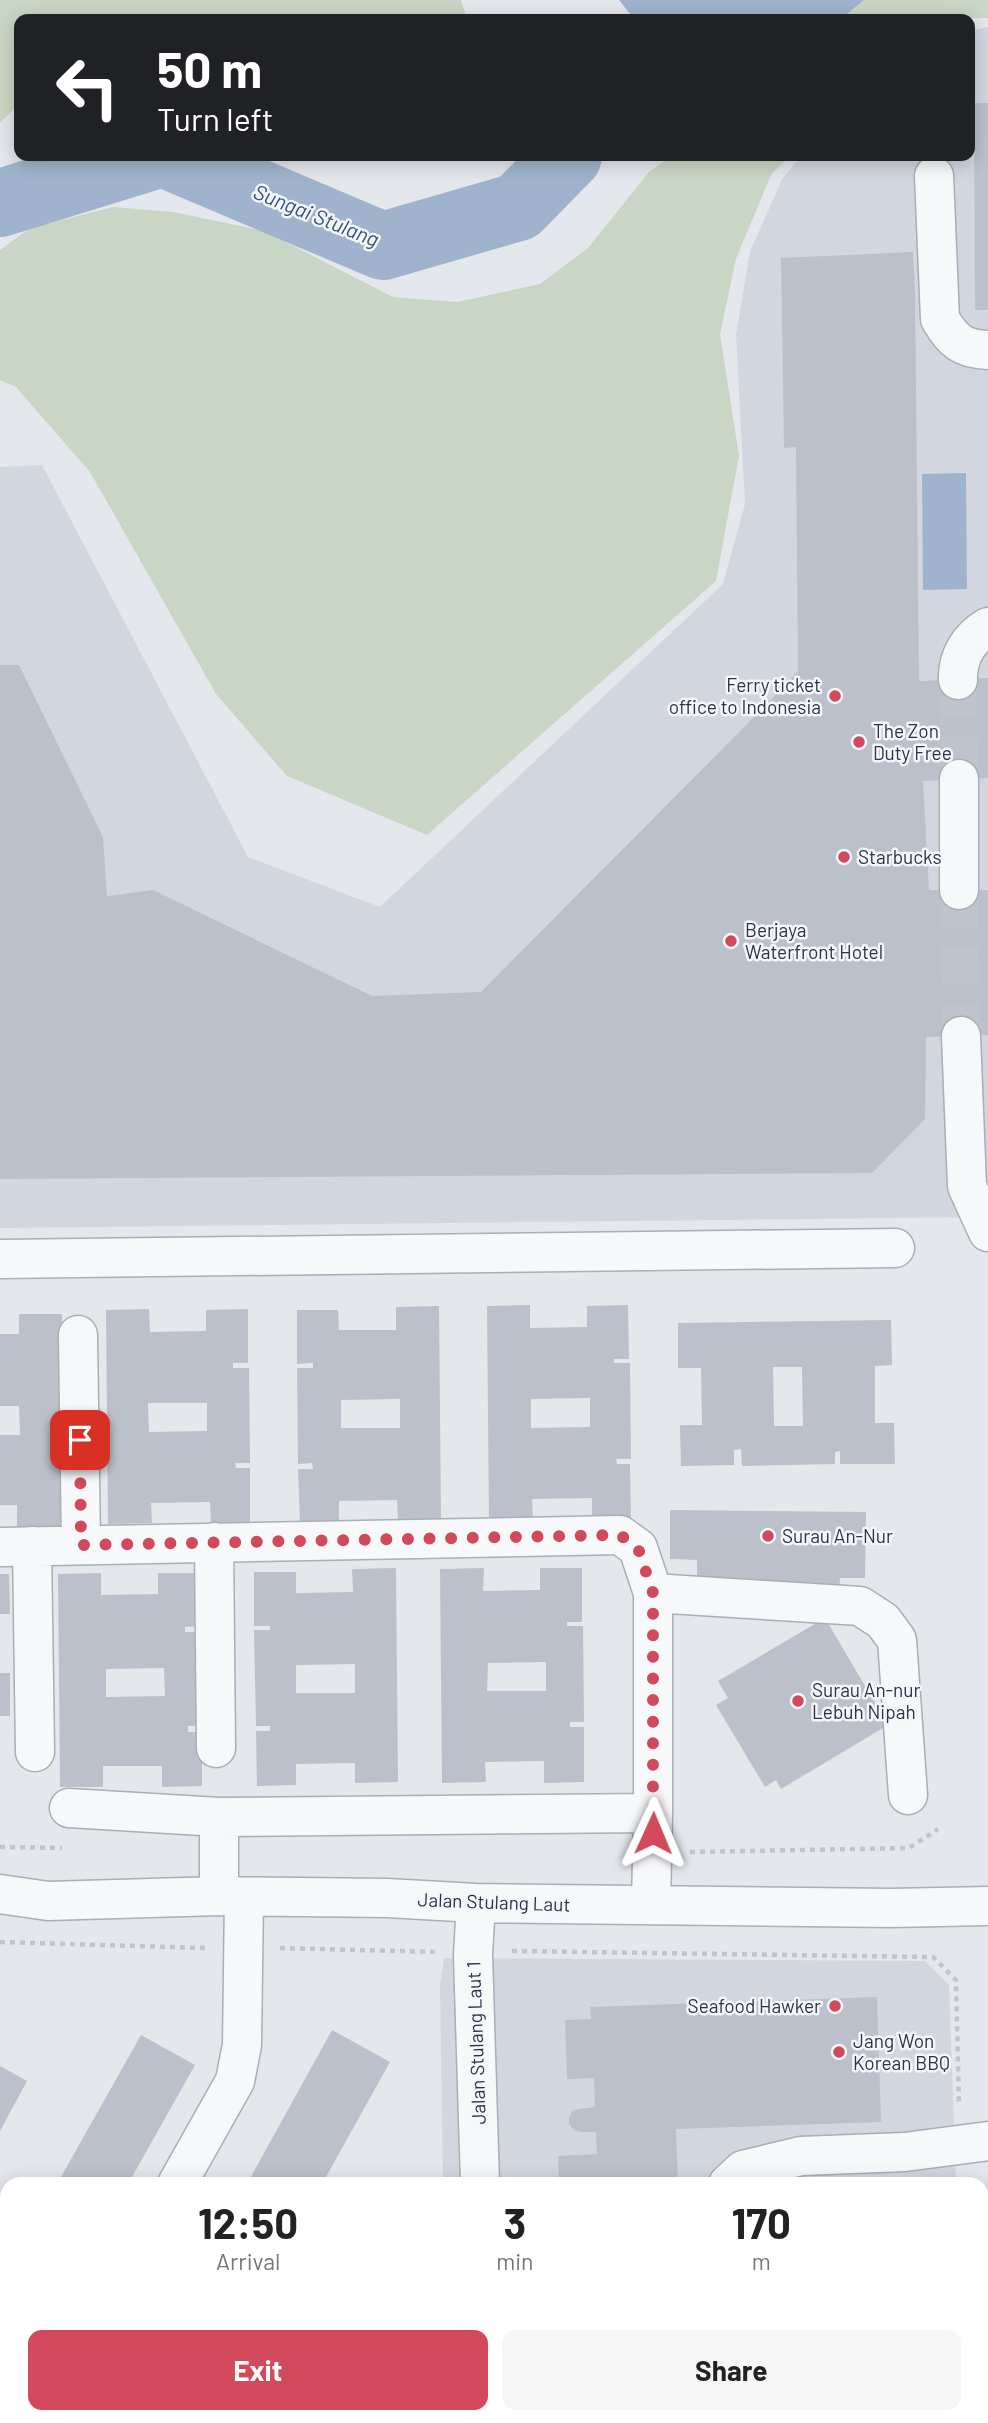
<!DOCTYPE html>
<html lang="en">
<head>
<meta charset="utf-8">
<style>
  body { margin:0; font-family:Barlow,sans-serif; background:#f6f6f6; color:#222; height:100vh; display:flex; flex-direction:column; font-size:26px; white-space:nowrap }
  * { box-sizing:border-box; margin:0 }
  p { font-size:23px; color:#767676 }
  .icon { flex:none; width:38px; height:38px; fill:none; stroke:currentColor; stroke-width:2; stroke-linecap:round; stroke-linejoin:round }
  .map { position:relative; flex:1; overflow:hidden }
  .details { position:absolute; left:0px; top:2177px; width:989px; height:247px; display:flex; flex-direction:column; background:#fff; border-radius:21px 21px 0 0; box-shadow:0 4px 18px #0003 }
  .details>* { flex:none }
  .top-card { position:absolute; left:14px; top:14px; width:961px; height:147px; border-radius:14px; box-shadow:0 4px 18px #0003; background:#202124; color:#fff; overflow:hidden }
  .pin { position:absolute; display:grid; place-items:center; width:60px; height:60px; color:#fff; margin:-30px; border-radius:14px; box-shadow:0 4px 10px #0006 }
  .me { position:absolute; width:77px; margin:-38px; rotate:1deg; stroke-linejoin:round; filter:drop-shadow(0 0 5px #0008) }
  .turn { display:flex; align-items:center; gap:24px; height:147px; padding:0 28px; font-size:32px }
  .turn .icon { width:91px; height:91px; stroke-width:2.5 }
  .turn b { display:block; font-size:49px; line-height:60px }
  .eta { display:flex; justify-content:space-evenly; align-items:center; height:119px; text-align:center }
  .eta b { font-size:42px; font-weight:700; line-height:49px }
  .button { display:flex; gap:14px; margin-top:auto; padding:14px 28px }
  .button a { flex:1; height:80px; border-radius:14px; background:#d1495b; color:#fff; font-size:28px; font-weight:700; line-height:80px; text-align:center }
  .button a+a { background:#f6f6f6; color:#222 }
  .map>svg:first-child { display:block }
</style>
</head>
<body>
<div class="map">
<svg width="988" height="2423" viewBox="0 0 988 2423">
  <rect width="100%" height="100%" fill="#e4e7ec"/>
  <!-- built -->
  <path fill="#d2d6de" d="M988,27V1217L0,1228V467L42,465L248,857L380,907L723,584L745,504L736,335L750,252L782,179L802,156H970V31Z
    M444,1958L925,1961L949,1985L956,2184H443L440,1985Z
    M447,2417H965V2423H447Z"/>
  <!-- green -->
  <path fill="#c9d6c5" d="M0,0H461L467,19H145L140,15L134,19H19V104L0,123Z
    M864,0H988V18L841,19Z
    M672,156H789L771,175L736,259L720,334L739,456L716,581L427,835L287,776L216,694L90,472L16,387L0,380V250L30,228L113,207L173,212L264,231L393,297L457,302L540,284L588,248L649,172Z"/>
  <!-- water -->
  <path fill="#9fb4cc" d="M619,0H864L841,19H634Z
    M966,473L967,589L923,590L922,474Z"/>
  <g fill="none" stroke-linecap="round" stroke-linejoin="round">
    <!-- river -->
    <path stroke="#9fb4cc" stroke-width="68" d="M170,156L383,246L518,207L568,156
      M0,203L152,156"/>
  </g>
  <!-- building -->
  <path fill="#bbc0ca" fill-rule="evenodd" d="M974,103H988V310H975Z
    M913,252L915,292L919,681L988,678V778L923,781L929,890H988V1035L926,1037L925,1119L872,1173L0,1179V665H19L103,837L107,896L153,890L372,996L481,992L766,705L798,671L796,447L784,448L781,258Z
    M530,1305V1328L587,1327V1306L628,1305L629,1359H614V1363H630L631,1459H616L617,1464H630L631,1519H592V1498L532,1499L533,1519L489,1520L487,1306ZM590,1398V1427L531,1428V1399Z
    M439,1306L441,1520H398L397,1500L339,1501V1523L300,1524L298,1469H313L312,1463L298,1464L297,1368H313V1363L297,1364V1310H338L339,1330H396V1307ZM400,1399V1428H341V1400Z
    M149,1309L150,1332L206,1331V1310L248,1309V1363H233V1368H249L250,1463H235L236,1468H250V1523H211L210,1502L151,1503L152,1523L108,1524L106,1310ZM148,1403H207V1431L149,1432Z
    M19,1314H62L60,1528H17V1505H0V1435H20L19,1406H0V1334H19Z
    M891,1320L892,1365L875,1366V1423H894L895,1464H840V1451L835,1452V1464L742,1466L741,1449L734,1450V1465L681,1466L680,1425H702L701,1368H678V1323ZM773,1367H802L803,1426H774Z
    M670,1510L866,1512L865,1578H840L839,1593H775V1581L697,1580V1560L670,1559Z
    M396,1568L398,1782L355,1783V1763L296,1764V1785L257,1786L256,1731H270V1726H256L254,1630H270V1626H254V1572H296V1593L353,1592L352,1569ZM355,1664V1693H296V1665Z
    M484,1568L483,1591L540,1590V1568H582V1622H567V1626H583L584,1722H570V1727H584V1782L544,1783V1761L485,1762L486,1782L442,1783L440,1569ZM546,1662V1691H487L488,1663Z
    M101,1573V1595L158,1594V1573H200V1626L185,1627V1632H201L202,1726H188V1732H202V1786L162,1787V1766H103V1787H60L58,1574ZM164,1668L165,1696L106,1697V1669Z
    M0,1574H9L10,1614H0Z
    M825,1618L888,1725L781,1789L776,1780L765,1787L716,1705L728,1698L718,1681Z
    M0,1673H10V1716H0Z
    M877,1997L881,2122L676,2129L678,2184H559L558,2156L597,2154L596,2132H581L574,2130L569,2124V2117L573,2110L595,2107L594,2078L567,2079L565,2020L591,2019L590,2007Z
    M332,2030L390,2062L322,2184H247Z
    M141,2035L195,2065L128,2184H57Z
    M0,2066L27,2081L0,2131Z
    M407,2180V2184H377V2182Z
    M3,2296L7,2298V2417H9L6,2423H0V2301Z
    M123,2417H198L194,2423H119Z
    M292,2417H370L367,2423H299L291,2419Z
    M567,2417H653V2419L625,2420V2423H568Z"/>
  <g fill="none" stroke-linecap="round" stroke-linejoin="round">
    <!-- minor-tunnel -->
    <path stroke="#bfc3cb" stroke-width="38" stroke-dasharray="38 19" stroke-linecap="butt" d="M958,680L959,779
      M959,890L961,1036"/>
    <!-- minor casing -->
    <g stroke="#a9aeb7" stroke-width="41">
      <path id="minor" d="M934,176L940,319C953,341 962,349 988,350
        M958,680C957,657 969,638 988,627
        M959,779V890
        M961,1036L967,1186L988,1232
        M0,1259L895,1248
        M78,1335L81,1545
        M214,1542L216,1748
        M32,1546L35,1752
        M0,1547L620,1535L638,1548L653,1593V1813L651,1905
        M653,1593L860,1606L883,1621L897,1640L908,1795
        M69,1808L219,1817L653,1813
        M0,1894L48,1901L219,1896L387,1898L476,1903L891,1908L988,1906
        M219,1896V1817
        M476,1903L473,1955L480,2184
        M177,2184L235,2081L242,2045L244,1897
        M728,2184L743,2170L801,2156L905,2152L988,2141
        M982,2382H988
        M488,2417V2423
        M223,2423L226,2417"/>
    </g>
    <!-- path -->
    <path stroke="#c2c5cb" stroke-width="4.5" stroke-dasharray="5 5" stroke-linecap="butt" d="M0,1847L62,1848
      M690,1852L909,1848L938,1829
      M0,1942L205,1948
      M280,1948L435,1952
      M512,1951L933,1957L956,1980L959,2106"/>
    <!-- minor -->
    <use href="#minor" stroke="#f7f8fa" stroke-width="38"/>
  </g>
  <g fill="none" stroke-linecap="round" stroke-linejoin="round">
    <!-- route -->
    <path stroke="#d1495b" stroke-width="12" stroke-dasharray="0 21.6" d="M80,1440L81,1545L620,1535L638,1548L653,1593V1833"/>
  </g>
  <!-- markers -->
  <g fill="#d1495b" stroke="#f4f6f9" stroke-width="2.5">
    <circle cx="835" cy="696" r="7"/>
    <circle cx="859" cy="742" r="7"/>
    <circle cx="844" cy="857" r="7"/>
    <circle cx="731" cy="941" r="7"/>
    <circle cx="768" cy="1536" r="7"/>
    <circle cx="798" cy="1701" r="7"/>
    <circle cx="835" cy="2006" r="7"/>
    <circle cx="839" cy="2052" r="7"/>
  </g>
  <g text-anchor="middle" stroke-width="5" stroke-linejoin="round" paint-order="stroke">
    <!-- poi labels -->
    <g font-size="19" fill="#2b3445" stroke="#f4f6f9" text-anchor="start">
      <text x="821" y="692" text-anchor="end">Ferry ticket<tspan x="821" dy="22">office to Indonesia</tspan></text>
      <text x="873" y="738">The Zon<tspan x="873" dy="22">Duty Free</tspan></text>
      <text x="858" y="864">Starbucks</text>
      <text x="745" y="937">Berjaya<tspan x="745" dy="22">Waterfront Hotel</tspan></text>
      <text x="782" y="1543">Surau An-Nur</text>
      <text x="812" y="1697">Surau An-nur<tspan x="812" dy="22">Lebuh Nipah</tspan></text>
      <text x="821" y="2013" text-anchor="end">Seafood Hawker</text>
      <text x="853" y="2048">Jang Won<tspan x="853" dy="22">Korean BBQ</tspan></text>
    </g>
    <!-- street labels -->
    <g font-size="19" fill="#2b3445" stroke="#f4f6f9">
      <text transform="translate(494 1902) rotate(2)" y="7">Jalan Stulang Laut</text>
      <text transform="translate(476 2043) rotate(-92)" y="7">Jalan Stulang Laut 1</text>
    </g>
    <!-- water labels -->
    <g font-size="21" font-style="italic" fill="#34527a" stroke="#f4f6f9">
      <text transform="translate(316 216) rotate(22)" y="7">Sungai Stulang</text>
    </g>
  </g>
</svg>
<div class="pin" style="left:80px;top:1440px;background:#d93025"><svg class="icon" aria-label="arrive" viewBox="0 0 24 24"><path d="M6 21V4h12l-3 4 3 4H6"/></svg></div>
<svg class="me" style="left:653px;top:1833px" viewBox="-20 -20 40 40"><path d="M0-17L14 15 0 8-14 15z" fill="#d1495b" stroke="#fff" stroke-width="4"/></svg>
<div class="top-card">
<div class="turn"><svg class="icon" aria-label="left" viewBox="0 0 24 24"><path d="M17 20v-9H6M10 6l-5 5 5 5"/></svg><div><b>50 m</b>Turn left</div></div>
</div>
<section class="details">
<div class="eta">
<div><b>12:50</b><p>Arrival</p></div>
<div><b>3</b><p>min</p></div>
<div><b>170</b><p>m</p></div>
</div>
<div class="button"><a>Exit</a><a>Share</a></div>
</section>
</div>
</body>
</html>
